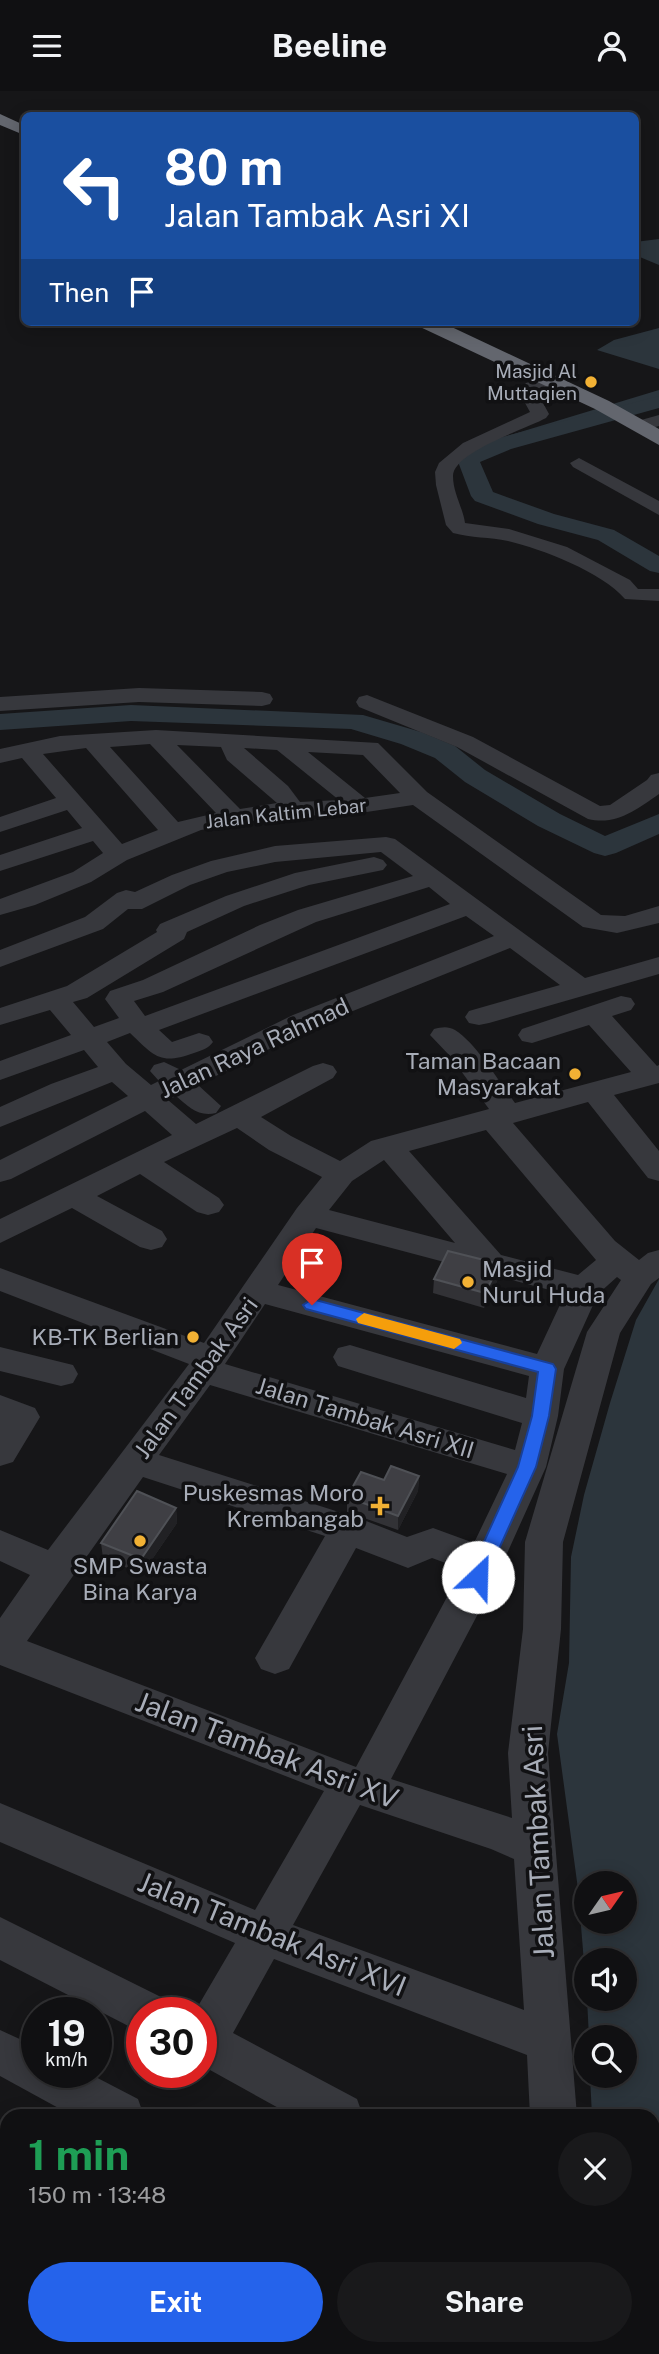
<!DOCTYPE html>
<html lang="en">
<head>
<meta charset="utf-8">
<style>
  body { margin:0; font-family:"Public Sans",sans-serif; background:#19191b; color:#f1f3f6; height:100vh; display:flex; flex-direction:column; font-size:26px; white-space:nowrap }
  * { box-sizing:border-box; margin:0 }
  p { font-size:23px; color:#9c9d9f }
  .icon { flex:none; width:38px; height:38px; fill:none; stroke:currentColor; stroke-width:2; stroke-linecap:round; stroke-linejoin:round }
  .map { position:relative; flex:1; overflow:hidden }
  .details { position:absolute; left:0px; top:2018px; width:660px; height:247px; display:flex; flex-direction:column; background:#101012; border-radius:21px 21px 0 0; box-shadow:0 4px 18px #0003,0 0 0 2px #303032 }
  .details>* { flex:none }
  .guide { position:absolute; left:21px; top:21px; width:618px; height:214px; border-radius:10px; box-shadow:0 4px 18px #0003,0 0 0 2px #303032; background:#1a4fa0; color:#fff; overflow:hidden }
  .needle { width:46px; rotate:56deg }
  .tools { position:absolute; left:574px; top:1780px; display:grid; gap:14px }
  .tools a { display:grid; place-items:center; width:63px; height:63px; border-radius:50%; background:#101012; box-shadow:0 4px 18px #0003,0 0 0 2px #303032; font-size:35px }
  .speed { position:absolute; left:21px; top:1906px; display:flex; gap:14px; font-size:35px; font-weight:700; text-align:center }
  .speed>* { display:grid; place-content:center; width:91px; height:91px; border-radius:50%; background:#101012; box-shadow:0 4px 18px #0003,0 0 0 2px #303032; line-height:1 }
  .speed small { font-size:18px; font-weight:400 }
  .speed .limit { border:10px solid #d22; background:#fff; color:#111 }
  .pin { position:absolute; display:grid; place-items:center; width:60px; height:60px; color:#fff; margin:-72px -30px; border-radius:50% 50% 50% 0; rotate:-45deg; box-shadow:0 0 7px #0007 }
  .pin .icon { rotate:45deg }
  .me { position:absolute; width:77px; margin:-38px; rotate:24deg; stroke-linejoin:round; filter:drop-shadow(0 0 5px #0008) }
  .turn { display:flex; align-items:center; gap:24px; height:147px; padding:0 28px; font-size:32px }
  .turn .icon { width:91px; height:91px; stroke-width:2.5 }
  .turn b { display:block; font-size:49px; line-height:60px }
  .then { display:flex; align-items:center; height:66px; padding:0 28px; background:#0003; gap:14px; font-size:26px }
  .round { display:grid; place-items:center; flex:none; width:74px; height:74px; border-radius:37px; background:#19191b }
  .headline { display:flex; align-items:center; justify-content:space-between; height:119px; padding:0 28px }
  h1 { font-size:42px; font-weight:700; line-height:52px; color:#1e9e55 }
  .primary-button { display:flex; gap:14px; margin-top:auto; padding:14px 28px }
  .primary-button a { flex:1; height:80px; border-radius:42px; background:#2563eb; color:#fff; font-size:28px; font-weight:700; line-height:80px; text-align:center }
  .primary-button a+a { background:#19191b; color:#f1f3f6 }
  header { display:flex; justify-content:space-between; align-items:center; height:91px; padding:0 28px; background:#101012; font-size:32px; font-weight:700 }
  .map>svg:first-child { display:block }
</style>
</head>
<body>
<header><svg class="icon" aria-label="menu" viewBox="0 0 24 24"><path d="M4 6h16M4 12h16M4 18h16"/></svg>Beeline<svg class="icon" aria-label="person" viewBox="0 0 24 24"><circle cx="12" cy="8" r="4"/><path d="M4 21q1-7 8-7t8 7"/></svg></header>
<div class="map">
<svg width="659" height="2263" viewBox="0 0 659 2263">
  <rect width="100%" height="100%" fill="#161618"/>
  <!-- water -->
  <path fill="#2c353c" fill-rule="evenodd" d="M659,148V174L635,164V151Z
    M659,237V278L597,259L614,249Z
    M659,299V316L521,352L504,346Z
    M659,1188V2263H642L643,2258H653V2025H592L590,1985L625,1984V1946H589L587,1908H625V1869H586V1896L578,1798L557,1643L569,1572L571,1466L584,1404L610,1312L636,1229ZM586,1792H625V1830H586Z"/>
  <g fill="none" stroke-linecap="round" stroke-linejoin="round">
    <!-- river -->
    <path fill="#2c353c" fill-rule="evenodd" d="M659,305V317L511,358L480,371L493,401L554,423L614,439L659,465V482L650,480L598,449L538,433L475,410L471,405L457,368L460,363L495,348Z
      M131,614L363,624L421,641L455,655L485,679L560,723L605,745L659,723V743L616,762L605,765L594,762L538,735L465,691L435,667L401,653L351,638L131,630L0,639V623Z"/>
    <!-- minor -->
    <path fill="#37383d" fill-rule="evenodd" d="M551,285L559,290L557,294L537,301L549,323L546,327C526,338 453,361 453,385C453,402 463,417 465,432L509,438L567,456L630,489L638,498H659V510L625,508C602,481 542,458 508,450C490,446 471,447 453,442L446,434L436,394L435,381L439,372L463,352L530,321L519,301L526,292Z
      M659,324V335L640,340L631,335L634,331Z
      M579,367L659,410V424L573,376L570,372Z
      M139,597L262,601L270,603L273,608L270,613L262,615L139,611L0,620V606Z
      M367,604L473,646L600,715L610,714L647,689L651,684L659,682V703C637,718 617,735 588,728L457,656L359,616L356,611L359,606Z
      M156,639L378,652L427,701L601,824L625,825L659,815V832L617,842L583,836L413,714L360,722L268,727L201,739L127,769L91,791L35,814L0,824V808L73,781L103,762L93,750L0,780V764L82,737L67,719L0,741V726L56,707L22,667L0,672V658L60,645ZM150,653L216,722L178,731L110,656ZM177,654L221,656L227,669L277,712L240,718ZM86,657L158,739L122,753L43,663ZM244,657L277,659L339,709L300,711L288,695ZM308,661L363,664L400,702L365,707Z
      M386,746L395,748L585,887L659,866V883L489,932L479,934L469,932L465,926L469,920L560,894L510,857L313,936L198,994L221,1015L216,1022C198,1026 189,1016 176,1005L168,1009L196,1033L313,975L323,972L333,975L337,981L333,987L261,1026L291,1045L340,1070L371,1050L489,1018L450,965L430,944L434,938C442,936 448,935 455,939C477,953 499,991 515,1012L631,981L589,934L532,952L522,950L518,944L522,938L621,905L631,907L635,913L631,919L612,925L657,975L659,974V992L614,1004L659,1060V1090L648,1087L588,1011L513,1032L615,1150L639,1169L648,1162L659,1159V1187L651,1193L620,1242L563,1451L561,1538L548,1662L577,2025H530L527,1964L274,1868L233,1942L357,2008L363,2025H293L201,1974V1922H194L235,1852L0,1751V1712L255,1819L324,1700L0,1574V1527L30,1484L0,1470V1439L48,1459L189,1273L0,1200V1177L204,1252L297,1117L322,1086L269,1059L237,1037L164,1071L219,1107L224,1114L219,1121L208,1124L197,1121L140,1083L97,1105L162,1140L167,1148L162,1156L151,1159L140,1156L72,1117L0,1152V1128L172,1044L145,1020L11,1088L0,1091V1069L128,1005L112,991L0,1036V1016L51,993L98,976L84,959L0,989V970L71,944L50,919L0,934V917L67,895L157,841L156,839L160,833L226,805L295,782L374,766L383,769L387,774L383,779L309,794L244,815L187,841L184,848L87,907L73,911L94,936L119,927L105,908L110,900L143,889L260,834L298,819L413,785L381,761L275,771L227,781L190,794L142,818H128L103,838L0,876V859L85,826L117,802L126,799L135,801L172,784L211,770L275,755ZM429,796L450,813L145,925L134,910L163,901L316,831ZM466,825L494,845L293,924L181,979L164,971L154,974L150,980L159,990L151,994L126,973L107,951L130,942C155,966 160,974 194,962C202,959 208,958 213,951L209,945L199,942L172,951L159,939ZM486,1039L596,1169L578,1184L501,1164L409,1060ZM384,1069L455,1152L329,1119L352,1090ZM316,1137L565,1203L537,1263L278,1194ZM617,1186L621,1189L587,1241L525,1451L523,1538L508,1662L512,1727L391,1688L490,1500L546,1376L558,1325L564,1278L598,1203ZM265,1213L529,1285L526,1307L350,1254L338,1257L333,1266L338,1275L522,1332L515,1359L225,1273ZM210,1294L507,1383L474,1452L433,1437L407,1446L361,1428L159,1364ZM143,1386L325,1445L255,1567L261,1578L275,1583L289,1578L356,1457L408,1477L432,1467L462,1478L356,1676L27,1550ZM360,1714L491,1758L514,1768L524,1919L293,1834Z
      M0,1256L73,1274L78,1283L73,1292L61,1295L0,1280Z
      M0,1304L35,1317L40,1326L13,1371L0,1375Z
      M0,1826L163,1907L169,1922H142V1942L0,1869Z
      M0,1939L37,1956V1981H86L138,2008L144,2025H73L0,1985Z
      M0,2061L7,2064V2113L0,2110Z
      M0,2184L7,2187V2238L0,2235Z
      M53,2258H111L114,2263H56Z
      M267,2258H325L328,2263H270Z
      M527,2258H578L579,2263H527Z"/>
    <!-- highway -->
    <path fill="#63666e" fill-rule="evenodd" d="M0,23L24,34V44L0,34Z
      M415,231H441L609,310L659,338V354L595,318L418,235Z"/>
  </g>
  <!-- wall -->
  <path fill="#323236" d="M434,1188H498L484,1217L433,1202Z
    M419,1385L418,1400L398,1439L347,1421V1406L384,1389Z
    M176,1417L177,1432L142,1483L103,1467L101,1452Z"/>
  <!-- shaded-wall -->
  <path fill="#212124" d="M500,1173L498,1188L484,1217L485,1202Z
    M419,1385L418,1400L398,1439V1425Z
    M176,1417L177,1432L142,1483L141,1468Z"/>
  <!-- building -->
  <path fill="#3f3f44" stroke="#4f5156" stroke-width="2" d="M448,1160L500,1173L485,1202L434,1188Z
    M391,1375L419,1385L398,1425L347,1406L361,1381L384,1389Z
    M137,1400L176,1417L141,1468L101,1452Z"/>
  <!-- route -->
  <path fill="#2563eb" stroke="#184099" stroke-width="2" d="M312,1208L553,1273L556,1278L549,1325L536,1376L484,1491L478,1493L471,1491L468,1486L518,1376L532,1325L538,1281L306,1218L303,1214Z"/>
  <!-- slow -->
  <path fill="#f59e0b" d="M364,1222L460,1248L462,1252L454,1258L358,1232L356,1228Z"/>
  <!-- markers -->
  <g fill="#f2b134" stroke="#111113" stroke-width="2.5">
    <circle cx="591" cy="291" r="7"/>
    <circle cx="575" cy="983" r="7"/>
    <circle cx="468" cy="1191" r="7"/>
    <circle cx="193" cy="1246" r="7"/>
    <path d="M376.5 1404.5h7v7h7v7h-7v7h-7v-7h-7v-7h7z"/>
    <circle cx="140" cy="1450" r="7"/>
  </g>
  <g text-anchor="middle" stroke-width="7" stroke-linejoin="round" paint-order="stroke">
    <!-- far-poi labels -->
    <g font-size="19" fill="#a8adb8" stroke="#111113" text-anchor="end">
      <text x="577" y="287">Masjid Al<tspan x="577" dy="22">Muttaqien</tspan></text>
    </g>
    <!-- far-street labels -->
    <g font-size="19" fill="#a8adb8" stroke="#111113">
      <text transform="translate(286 722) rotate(-6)" y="7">Jalan Kaltim Lebar</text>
    </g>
    <!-- street labels -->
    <g font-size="23" fill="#a8adb8" stroke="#111113">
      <text transform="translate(254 957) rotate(-25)" y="8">Jalan Raya Rahmad</text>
      <text transform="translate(196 1287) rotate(-54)" y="8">Jalan Tambak Asri</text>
      <text transform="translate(365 1327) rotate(17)" y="8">Jalan Tambak Asri XII</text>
    </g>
    <!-- poi labels -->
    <g font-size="23" fill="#a8adb8" stroke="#111113" text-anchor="end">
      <text x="561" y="978">Taman Bacaan<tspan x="561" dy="26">Masyarakat</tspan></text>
      <text x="482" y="1186" text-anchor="start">Masjid<tspan x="482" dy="26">Nurul Huda</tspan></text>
      <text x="179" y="1254">KB-TK Berlian</text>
      <text x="364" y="1410">Puskesmas Moro<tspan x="364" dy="26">Krembangab</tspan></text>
      <text x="140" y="1483" text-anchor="middle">SMP Swasta<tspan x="140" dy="26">Bina Karya</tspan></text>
    </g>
    <!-- near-street labels -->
    <g font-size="28" fill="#a8adb8" stroke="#111113">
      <text transform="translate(267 1659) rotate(21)" y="10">Jalan Tambak Asri XV</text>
      <text transform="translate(538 1751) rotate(-93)" y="10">Jalan Tambak Asri</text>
      <text transform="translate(272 1843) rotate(22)" y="10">Jalan Tambak Asri XVI</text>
    </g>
  </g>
</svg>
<div class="tools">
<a><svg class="needle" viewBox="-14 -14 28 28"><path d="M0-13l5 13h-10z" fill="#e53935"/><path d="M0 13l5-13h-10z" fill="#9c9d9f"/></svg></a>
<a><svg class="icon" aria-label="sound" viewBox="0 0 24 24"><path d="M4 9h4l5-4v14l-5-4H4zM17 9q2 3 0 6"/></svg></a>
<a><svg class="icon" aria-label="search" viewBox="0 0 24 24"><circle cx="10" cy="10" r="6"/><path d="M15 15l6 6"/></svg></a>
</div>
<div class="speed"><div>19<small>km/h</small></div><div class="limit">30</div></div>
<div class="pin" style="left:312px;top:1214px;background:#d93025"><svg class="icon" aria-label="arrive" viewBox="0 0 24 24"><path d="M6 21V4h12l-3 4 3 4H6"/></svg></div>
<svg class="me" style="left:478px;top:1486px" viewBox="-20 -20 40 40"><circle r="19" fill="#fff"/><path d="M0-13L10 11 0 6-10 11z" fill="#2563eb"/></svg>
<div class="guide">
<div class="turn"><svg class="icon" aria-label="left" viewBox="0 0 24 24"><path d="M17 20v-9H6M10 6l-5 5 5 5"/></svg><div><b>80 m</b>Jalan Tambak Asri XI</div></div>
<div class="then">Then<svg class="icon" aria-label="arrive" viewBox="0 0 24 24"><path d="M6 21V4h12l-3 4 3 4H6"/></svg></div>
</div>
<section class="details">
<div class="headline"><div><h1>1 min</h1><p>150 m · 13:48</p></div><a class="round"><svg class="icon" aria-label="close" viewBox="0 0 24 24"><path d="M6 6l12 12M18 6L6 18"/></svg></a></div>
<div class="primary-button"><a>Exit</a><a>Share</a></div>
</section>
</div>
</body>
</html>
